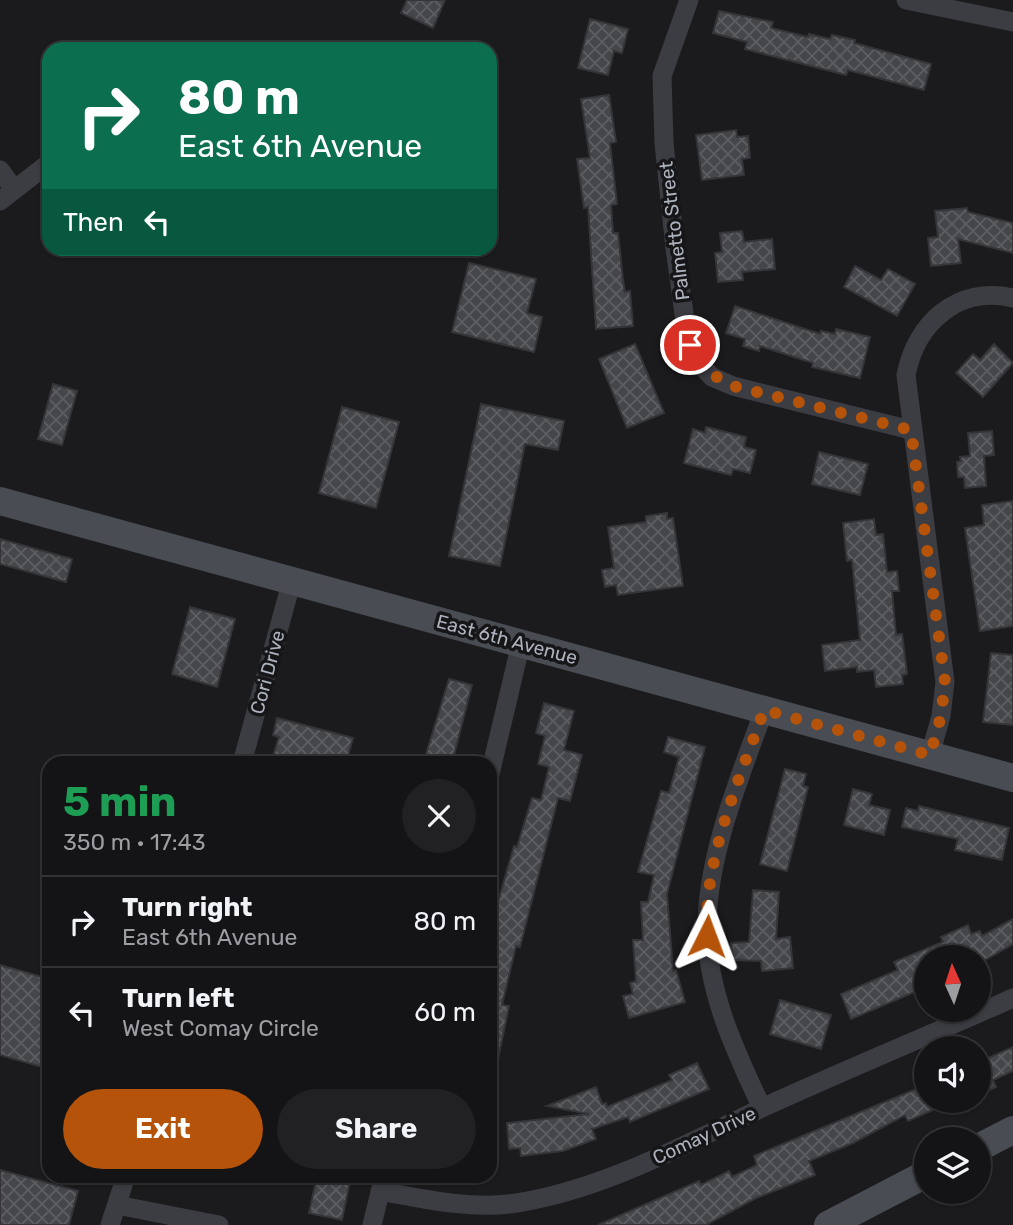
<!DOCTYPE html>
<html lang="en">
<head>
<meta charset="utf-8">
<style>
  body { margin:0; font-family:Rubik,sans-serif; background:#212123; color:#f1f3f6; height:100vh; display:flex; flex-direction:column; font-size:26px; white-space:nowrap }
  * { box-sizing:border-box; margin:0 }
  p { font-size:23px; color:#9d9ea1 }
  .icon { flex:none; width:38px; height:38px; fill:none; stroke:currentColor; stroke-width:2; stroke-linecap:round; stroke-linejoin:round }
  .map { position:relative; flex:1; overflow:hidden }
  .side { position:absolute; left:42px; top:756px; width:455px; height:427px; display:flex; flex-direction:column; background:#141416; border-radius:21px; box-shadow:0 2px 5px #0004,0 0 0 2px #333335 }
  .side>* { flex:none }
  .banner { position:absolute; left:42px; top:42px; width:455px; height:214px; border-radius:21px; box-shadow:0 2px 5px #0004,0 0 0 2px #333335; background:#0b6e4f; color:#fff; overflow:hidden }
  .needle { width:46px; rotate:357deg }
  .tools { position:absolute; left:914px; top:945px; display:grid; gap:14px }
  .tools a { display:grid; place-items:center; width:77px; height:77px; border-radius:50%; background:#141416; box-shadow:0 2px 5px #0004,0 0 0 2px #333335; font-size:35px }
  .pin { position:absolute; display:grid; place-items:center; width:60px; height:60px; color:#fff; margin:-30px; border:4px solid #fff; border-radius:50%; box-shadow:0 2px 7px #0007 }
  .me { position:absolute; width:77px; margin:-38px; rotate:3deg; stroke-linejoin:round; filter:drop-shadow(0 0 5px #0008) }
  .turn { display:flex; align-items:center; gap:24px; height:147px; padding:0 21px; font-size:32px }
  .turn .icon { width:91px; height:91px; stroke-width:2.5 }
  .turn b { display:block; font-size:49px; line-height:60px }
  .then { display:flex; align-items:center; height:66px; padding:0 21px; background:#0003; gap:14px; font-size:26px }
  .round { display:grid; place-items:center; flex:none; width:74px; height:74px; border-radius:37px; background:#212123 }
  .overview { display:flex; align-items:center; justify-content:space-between; height:119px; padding:0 21px }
  h1 { font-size:42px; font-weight:700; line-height:52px; color:#1e9e55 }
  .primary-button { display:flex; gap:14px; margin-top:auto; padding:14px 21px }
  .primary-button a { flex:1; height:80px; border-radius:42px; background:#b45309; color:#fff; font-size:28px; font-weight:700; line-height:80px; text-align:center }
  .primary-button a+a { background:#212123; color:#f1f3f6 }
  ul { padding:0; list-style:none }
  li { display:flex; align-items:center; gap:21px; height:91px; padding:0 21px; border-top:2px solid #333335 }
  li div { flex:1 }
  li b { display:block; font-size:26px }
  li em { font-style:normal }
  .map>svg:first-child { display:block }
</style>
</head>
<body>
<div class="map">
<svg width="1013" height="1225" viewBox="0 0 1013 1225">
  <defs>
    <pattern id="building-cross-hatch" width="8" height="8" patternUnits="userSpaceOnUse" patternTransform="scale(1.75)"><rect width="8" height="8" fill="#45464a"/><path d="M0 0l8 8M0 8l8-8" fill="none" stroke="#5d5e62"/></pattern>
  </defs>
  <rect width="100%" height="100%" fill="#1b1b1d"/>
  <!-- building -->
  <path fill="url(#building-cross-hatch)" stroke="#353539" stroke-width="2" d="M407,0H445L433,28L401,13Z
    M719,11L773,22L771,28L808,37L809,34L830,39L832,35L855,40L854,43L931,64L924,90L848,70L846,75L745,49L747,42L713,33Z
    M590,19L628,29L622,53L614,51L608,75L578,68Z
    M609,95L616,142L610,143L617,204L611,205L613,233H618L623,280L625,292L630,291L633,326L596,329L588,207L584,208L577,159L590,158L581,99Z
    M736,130L737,137L748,136L750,158L742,159L744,175L702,180L696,135Z
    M967,208L968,212L1013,223V253L958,239L961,263L931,266L928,238L938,237L935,211Z
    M742,231L744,242L772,239L775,269L742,272L743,280L718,282L715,253L722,252L720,233Z
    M469,263L536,279L527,313L542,317L534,352L452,332Z
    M855,266L881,280L888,269L915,284L897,316L844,287Z
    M735,306L820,334L821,331L835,334L836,329L870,337L860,378L812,367L813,363L760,346L759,351L743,346L745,339L726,333Z
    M635,344L664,413L627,428L599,359Z
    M994,344L1013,363L983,397L956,373L973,354L980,360Z
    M53,384L77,391L62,445L38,439Z
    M481,404L564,421L558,450L525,444L500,566L449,556Z
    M342,407L399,422L376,508L319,493Z
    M706,427L746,437L744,447L756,450L750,473L733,469L731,475L684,463L693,429L705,433Z
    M992,431L994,455L984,456L986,486L965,488L964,477H958L957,462L961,461L960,457L970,456L968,433Z
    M819,452L868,464L860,495L812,484Z
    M1013,501V626L980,631L965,528L984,525L982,505Z
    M667,513V519L673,518L683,586L618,595L616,585L605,587L602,570L614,568L608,527L646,522V516Z
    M874,519L876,535L883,534L887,572L897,571L899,591H892L896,635L902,634L907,674L902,675L903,684L876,687L874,670L857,672V667L825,671L822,645L860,640L852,560L847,561L843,523Z
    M0,539L72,559L66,582L0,564Z
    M190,607L235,619L217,687L172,674Z
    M991,653L1013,655V725L983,722Z
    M449,679L472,685L452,763H433L424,761Z
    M544,703L574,711L564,750L582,755L570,801L558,798L520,947L516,946L502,1005L509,1006L497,1064H490V930L514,846L517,847L532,798L541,800L549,767L538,764L545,736L536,733Z
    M277,718L353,738L346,763H271L279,737L273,735Z
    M668,737L705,747L667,894L673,971L676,970L685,1002L629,1018L623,996L633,994L630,983L636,981L633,940H643L641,902H648L654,875L638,872L661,791L669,793L679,757L664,752Z
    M785,769L806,774L803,786L808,787L787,871L760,864Z
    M853,789L872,794L869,805L890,810L884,835L844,825Z
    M919,806L1009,828L1002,860L955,850L958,839L902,827L906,808L918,811Z
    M753,890L779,892L776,939L790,937L793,968L762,971L761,961L732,960L731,943L749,942Z
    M1013,919V944L978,964V957H926V987L851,1019L841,994L898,970L894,962L943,942L941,937L968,925L971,934L980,931L982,936Z
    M0,965L49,979V1069L0,1055Z
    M780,1000L831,1015L821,1049L770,1034Z
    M1013,1047V1071L993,1080L996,1087L978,1095V1048L987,1067L991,1065L988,1058Z
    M697,1063L709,1089L630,1122L628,1117L592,1129L596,1139L563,1151L521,1156L520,1148L509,1149L507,1123L589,1114L547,1106L596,1087L602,1104L606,1103L607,1107L672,1080L669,1075Z
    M926,1085V1101H953L908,1121L905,1115L853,1143L809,1161L815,1175L756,1198L706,1225H598L699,1181L701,1185L729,1171L732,1177L757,1165L754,1156Z
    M0,1170L78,1191L69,1225H0Z
    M317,1176H351L342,1220L309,1213Z"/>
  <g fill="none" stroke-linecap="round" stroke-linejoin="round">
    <!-- street -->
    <path stroke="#3c3d43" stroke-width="19" d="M689,0L662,76L664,143L675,248L685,321L695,359L712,377L733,386L911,430
      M906,0L1013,22
      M0,170L14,189
      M0,201L49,163
      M930,755L941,716L945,682L906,375C916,323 958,285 1013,298
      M242,763L292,580
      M490,774L521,643
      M762,1108C735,1051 704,985 707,920C710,848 740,777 764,710
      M380,1191C423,1199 472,1210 517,1203C605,1189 685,1144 764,1107C847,1069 930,1035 1013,998
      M117,1205L219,1225
      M110,1225L126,1176
      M372,1225L384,1176"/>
    <!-- secondary -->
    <path stroke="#494c53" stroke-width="28" d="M0,501L1013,778
      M978,1148L1013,1130
      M828,1225L926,1174"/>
  </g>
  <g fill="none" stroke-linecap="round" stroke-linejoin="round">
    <!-- route -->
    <path stroke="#b45309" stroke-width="12" stroke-dasharray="0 21.6" d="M690,345L704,370L733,386L911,430L945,682L941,716L930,755L764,710C739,781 703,860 707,936"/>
  </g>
  <g text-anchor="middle" stroke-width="7" stroke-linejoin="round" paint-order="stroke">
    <!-- street labels -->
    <g font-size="19" fill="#adb2bd" stroke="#161618">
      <text transform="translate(674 231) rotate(-97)" y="7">Palmetto Street</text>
      <text transform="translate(507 639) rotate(15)" y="7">East 6th Avenue</text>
      <text transform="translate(267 672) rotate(-75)" y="7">Cori Drive</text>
      <text transform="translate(704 1135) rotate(-25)" y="7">Comay Drive</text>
    </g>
  </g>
</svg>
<div class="tools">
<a><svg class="needle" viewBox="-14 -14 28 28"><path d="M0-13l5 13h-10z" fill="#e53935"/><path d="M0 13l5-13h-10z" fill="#9d9ea1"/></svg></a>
<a><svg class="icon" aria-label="sound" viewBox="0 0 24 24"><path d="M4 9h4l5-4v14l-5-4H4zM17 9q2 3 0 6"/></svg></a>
<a><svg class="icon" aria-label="layers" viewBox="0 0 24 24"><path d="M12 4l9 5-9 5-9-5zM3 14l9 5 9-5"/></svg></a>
</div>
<div class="pin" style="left:690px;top:345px;background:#d93025"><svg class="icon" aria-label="arrive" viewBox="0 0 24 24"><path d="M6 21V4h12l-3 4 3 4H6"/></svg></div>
<svg class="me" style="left:707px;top:936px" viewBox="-20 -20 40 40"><path d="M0-17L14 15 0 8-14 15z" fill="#b45309" stroke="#fff" stroke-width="4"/></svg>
<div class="banner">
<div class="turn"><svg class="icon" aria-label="right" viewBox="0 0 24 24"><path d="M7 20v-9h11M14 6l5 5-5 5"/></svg><div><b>80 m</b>East 6th Avenue</div></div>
<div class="then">Then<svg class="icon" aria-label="left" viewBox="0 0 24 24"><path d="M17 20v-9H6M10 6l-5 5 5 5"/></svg></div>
</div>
<section class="side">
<div class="overview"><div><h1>5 min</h1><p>350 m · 17:43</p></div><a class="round"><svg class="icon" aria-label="close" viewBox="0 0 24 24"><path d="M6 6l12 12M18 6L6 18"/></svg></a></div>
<ul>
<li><svg class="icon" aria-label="right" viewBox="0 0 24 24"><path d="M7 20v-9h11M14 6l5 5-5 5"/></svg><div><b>Turn right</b><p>East 6th Avenue</p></div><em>80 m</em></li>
<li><svg class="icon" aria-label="left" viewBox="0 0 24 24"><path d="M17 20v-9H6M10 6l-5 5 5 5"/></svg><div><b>Turn left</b><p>West Comay Circle</p></div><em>60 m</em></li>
</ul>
<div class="primary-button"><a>Exit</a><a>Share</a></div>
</section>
</div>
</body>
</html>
